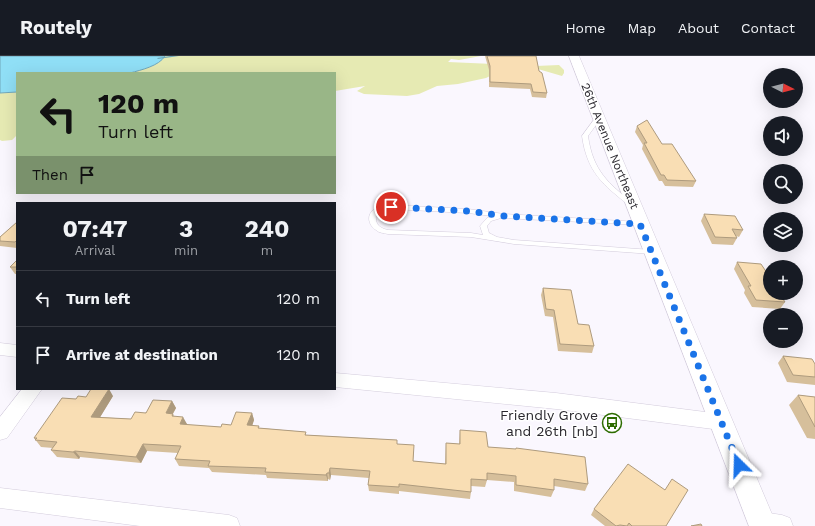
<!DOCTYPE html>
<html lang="en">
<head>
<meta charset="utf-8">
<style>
  body { margin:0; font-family:"Work Sans",sans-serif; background:#242831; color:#f1f3f6; height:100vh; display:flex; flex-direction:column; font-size:15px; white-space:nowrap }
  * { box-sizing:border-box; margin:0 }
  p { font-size:13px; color:#9ea1a6 }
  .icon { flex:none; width:22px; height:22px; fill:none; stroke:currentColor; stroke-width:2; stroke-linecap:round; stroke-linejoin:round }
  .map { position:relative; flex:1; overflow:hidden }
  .details { position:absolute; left:16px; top:146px; width:320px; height:188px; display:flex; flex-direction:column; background:#171b24; border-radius:0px; box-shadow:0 4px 16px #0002 }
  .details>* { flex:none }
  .hud { position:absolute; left:16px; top:16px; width:320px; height:122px; border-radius:0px; box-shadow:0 4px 16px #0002; background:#99b687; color:#111; overflow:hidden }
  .needle { width:26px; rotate:96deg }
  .controls { position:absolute; left:763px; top:12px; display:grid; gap:8px }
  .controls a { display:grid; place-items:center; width:40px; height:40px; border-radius:50%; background:#171b24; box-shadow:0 4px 16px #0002; font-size:20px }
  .pin { position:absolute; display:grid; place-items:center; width:34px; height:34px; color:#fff; margin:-17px; border:2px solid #fff; border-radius:50%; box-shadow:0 1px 4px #0007 }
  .me { position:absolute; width:44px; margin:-22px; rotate:338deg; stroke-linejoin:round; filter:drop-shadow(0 0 3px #0008) }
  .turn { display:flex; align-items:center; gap:14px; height:84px; padding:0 16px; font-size:18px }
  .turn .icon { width:52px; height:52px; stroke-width:2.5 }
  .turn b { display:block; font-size:28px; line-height:34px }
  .then { display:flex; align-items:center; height:38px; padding:0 16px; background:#0003; gap:8px; font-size:15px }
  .eta { display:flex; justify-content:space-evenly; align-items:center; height:68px; text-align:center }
  .eta b { font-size:24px; font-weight:700; line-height:28px }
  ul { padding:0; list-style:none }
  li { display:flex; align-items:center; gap:12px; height:56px; padding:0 16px; border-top:1px solid #363941 }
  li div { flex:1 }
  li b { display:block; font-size:15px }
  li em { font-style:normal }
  header { display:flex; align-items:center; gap:24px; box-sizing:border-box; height:56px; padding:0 20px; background:#171b24; border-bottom:1px solid #363941 }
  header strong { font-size:19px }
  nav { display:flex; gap:22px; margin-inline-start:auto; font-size:14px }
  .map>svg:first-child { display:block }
</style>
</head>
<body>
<header>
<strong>Routely</strong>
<nav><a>Home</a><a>Map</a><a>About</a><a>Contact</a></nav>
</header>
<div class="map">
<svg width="815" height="470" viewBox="0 0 815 470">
  <rect width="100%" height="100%" fill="#faf7fe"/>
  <!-- green -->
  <path fill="#e6eab3" d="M165,0H481L459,4L451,3L448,6L536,10L559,9L564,14V17L562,20L538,13L496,17L486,22L458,28L437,30L419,38L407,40L364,38L357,35L365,30L335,35V17H130C141,14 159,10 165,0Z
    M17,36V79L12,84L2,85L0,84V37Z"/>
  <!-- water -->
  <path fill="#90dff6" stroke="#71a8ba" d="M0,0H165C159,10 141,14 130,17H17V36L0,37Z"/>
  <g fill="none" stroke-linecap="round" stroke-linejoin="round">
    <!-- stream -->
    <path fill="#71a8ba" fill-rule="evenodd" d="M170,0H179L158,3L157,2Z"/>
    <!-- service casing -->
    <g stroke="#d3ccdc" stroke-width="1">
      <path id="service" d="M596,61L601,62L588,80C593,115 608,127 634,148V150H630C603,129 587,116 582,80Z
        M391,149L468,153L504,158L640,166L643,168L642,169L501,162L491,165L487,170L489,177L497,181L514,184L652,194L656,196L652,198L514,188L471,181L388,178C384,177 379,177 376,174C368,169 366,158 375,153C380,151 386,150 391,149ZM391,153L468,157L492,160L487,162L480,170L483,179L471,177L388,174C379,172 375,168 376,159L380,155Z"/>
    </g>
    <!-- minor casing -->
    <g stroke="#d3ccdc" stroke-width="1">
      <path id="minor" d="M0,287L17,289V301L0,299Z
        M335,317L556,337L721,358L728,360L731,366L728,372L721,374L556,353L335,331Z
        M22,333H42L7,382L0,384V361Z
        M0,432L229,459L237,462L240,470H140L0,452Z
        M762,456L782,459L790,462L793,470H752L751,467L754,459Z"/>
    </g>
    <!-- tertiary casing -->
    <g stroke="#d3ccdc" stroke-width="1">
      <path id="tertiary" d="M569,0H579L777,470H749Z"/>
    </g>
    <!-- service -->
    <use href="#service" fill="#fff" fill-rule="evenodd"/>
    <!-- minor -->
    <use href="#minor" fill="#fff" fill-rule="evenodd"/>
    <!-- tertiary -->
    <use href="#tertiary" fill="#fff" fill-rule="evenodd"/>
  </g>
  <!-- wall -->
  <path fill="#d6bf9b" d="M485,0H536L539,15L547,37L546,42L532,41L530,33L489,31V14Z
    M637,70L662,88L696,125L693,131L665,130L662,125H659L642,93L643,89L635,76Z
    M704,158L743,174L739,181L736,180L737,182L733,189L712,188L701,165Z
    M17,166V192L0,190V181Z
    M17,204V218H15L10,211Z
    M737,206L770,237H780L779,238L785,246L780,253L752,251L744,237L745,234L734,213Z
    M543,232L578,268L594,290L592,297L558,295L553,261L545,260L541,239Z
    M783,300L815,308V329L787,326L778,307Z
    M798,339L815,341V383L807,382L789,349Z
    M113,340L100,361L131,363L172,345L176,352L173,358L174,360L187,368L186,369L221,371L231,369L252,357L254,364L252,370L260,372L306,376V379L397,384V388L414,396L413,405L445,408L446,387L459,388L460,374L488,391L588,428L585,435L554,430V434L551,441L514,435V426L487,424L485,431L471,430V436L470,443L399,435V438L369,435L368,429L369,422L331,419L330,424L328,423V425L267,422L266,419L212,416L209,412L179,410L175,403L178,397L147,395L141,407L80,401L79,403L57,401L51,394L53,392L41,391L34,382L76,343L86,341Z
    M594,453L666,470H605L591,459Z"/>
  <!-- shaded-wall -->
  <path fill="#ae9b7e" d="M109,333L113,340L96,368L91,361Z
    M172,345L176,352L169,364L166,357Z
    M252,357L254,364L250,376L247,369Z
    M183,361L187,368L183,375L180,368Z
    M143,388L147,395L141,407L136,401Z
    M75,395L80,401L79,403L73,396Z
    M330,412L331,419L330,424L329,417Z
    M327,417L328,423V425L326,419Z"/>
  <!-- building -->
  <path fill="#f9deb4" stroke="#ae9b7e" d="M487,0H536L539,15L542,17L547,37L533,36L531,28L490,26V10Z
    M647,64L662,88H672L696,125L667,124L664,119H661L644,87H647L637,70Z
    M704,158L735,160L743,174L732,173L737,182L715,181Z
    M17,166V184L15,186L0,185V181Z
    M17,204V211H10Z
    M737,206L761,208L767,217H770V237H779L785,246L756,244L748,230H751Z
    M543,232L571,234L578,268L589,269L594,290L560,288L554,254L546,253Z
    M783,300L812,303L815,308V321L793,319Z
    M91,333H109L91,361L131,363L135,356L146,357L153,344L172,345L166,357L173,358L172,360L183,361L180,368L221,371L222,368L231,369L236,356L252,357L247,369L259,370L258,372L306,376L305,379L397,384V388L414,389L413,405L446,408V387L460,388V374L486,376L488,391L516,393V392L585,401L588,428L554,423V434L516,429V420L487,417V424L471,423V436L399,428V431L368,429L370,415L330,412L329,417H327L326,419L265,416L266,412L208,410L210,405L175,403L181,390L143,388L136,401L75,395L73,396L51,394L57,386L35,384L37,382H34L62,342L76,343L78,340L86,341Z
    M798,339L815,341V371Z
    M628,408L665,434L672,423L688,434L666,470H632L629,467L627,470L620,469L616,470L594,453Z
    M701,468L702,470H691Z"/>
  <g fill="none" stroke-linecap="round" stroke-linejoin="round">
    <!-- route -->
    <path stroke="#1a73e8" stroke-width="7" stroke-dasharray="0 12.6" d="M391,151L468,155L504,160L640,168L739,409"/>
  </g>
  <!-- icons -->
  <defs>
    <g id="bus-ring" transform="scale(1)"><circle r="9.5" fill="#fff" stroke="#2d6c00" stroke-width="1.5"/><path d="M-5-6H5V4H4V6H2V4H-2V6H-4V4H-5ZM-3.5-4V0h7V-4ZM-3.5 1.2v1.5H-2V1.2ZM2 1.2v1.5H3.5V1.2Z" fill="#2d6c00"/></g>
  </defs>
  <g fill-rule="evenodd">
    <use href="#bus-ring" x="612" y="367"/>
  </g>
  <g text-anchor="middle" stroke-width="3" stroke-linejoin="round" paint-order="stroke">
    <!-- street labels -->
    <g font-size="12" fill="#2a282e" stroke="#fff">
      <text transform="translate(610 90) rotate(68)" y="4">26th Avenue Northeast</text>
    </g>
    <!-- near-poi labels -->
    <g font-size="14" fill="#2a282e" stroke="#fff" text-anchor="end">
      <text x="598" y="364">Friendly Grove<tspan x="598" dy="16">and 26th [nb]</tspan></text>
    </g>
  </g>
</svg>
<div class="controls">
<a><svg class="needle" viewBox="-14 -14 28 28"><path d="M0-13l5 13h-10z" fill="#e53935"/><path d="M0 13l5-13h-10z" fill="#9ea1a6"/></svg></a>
<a><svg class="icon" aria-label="sound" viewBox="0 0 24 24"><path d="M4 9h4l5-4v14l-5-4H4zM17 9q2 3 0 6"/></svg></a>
<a><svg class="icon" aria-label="search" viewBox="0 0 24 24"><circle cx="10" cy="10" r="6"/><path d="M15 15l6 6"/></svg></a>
<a><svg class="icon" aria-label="layers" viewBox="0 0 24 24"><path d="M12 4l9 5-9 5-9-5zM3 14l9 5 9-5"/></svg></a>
<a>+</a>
<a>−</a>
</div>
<div class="pin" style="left:391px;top:151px;background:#d93025"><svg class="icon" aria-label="arrive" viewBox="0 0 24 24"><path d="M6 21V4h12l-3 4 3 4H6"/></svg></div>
<svg class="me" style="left:739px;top:409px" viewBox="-20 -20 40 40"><path d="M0-17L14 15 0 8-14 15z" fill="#1a73e8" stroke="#fff" stroke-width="4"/></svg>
<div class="hud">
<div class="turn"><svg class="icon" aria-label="left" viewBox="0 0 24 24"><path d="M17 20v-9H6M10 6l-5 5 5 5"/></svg><div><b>120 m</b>Turn left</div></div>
<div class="then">Then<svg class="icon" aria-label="arrive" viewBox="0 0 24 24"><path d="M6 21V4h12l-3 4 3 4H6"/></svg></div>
</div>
<section class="details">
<div class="eta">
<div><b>07:47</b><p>Arrival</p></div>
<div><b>3</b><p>min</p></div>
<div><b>240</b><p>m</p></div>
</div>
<ul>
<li><svg class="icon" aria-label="left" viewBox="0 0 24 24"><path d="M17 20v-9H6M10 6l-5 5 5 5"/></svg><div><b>Turn left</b></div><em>120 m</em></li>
<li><svg class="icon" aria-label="arrive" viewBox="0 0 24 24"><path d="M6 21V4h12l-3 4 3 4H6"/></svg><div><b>Arrive at destination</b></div><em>120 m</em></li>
</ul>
</section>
</div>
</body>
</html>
